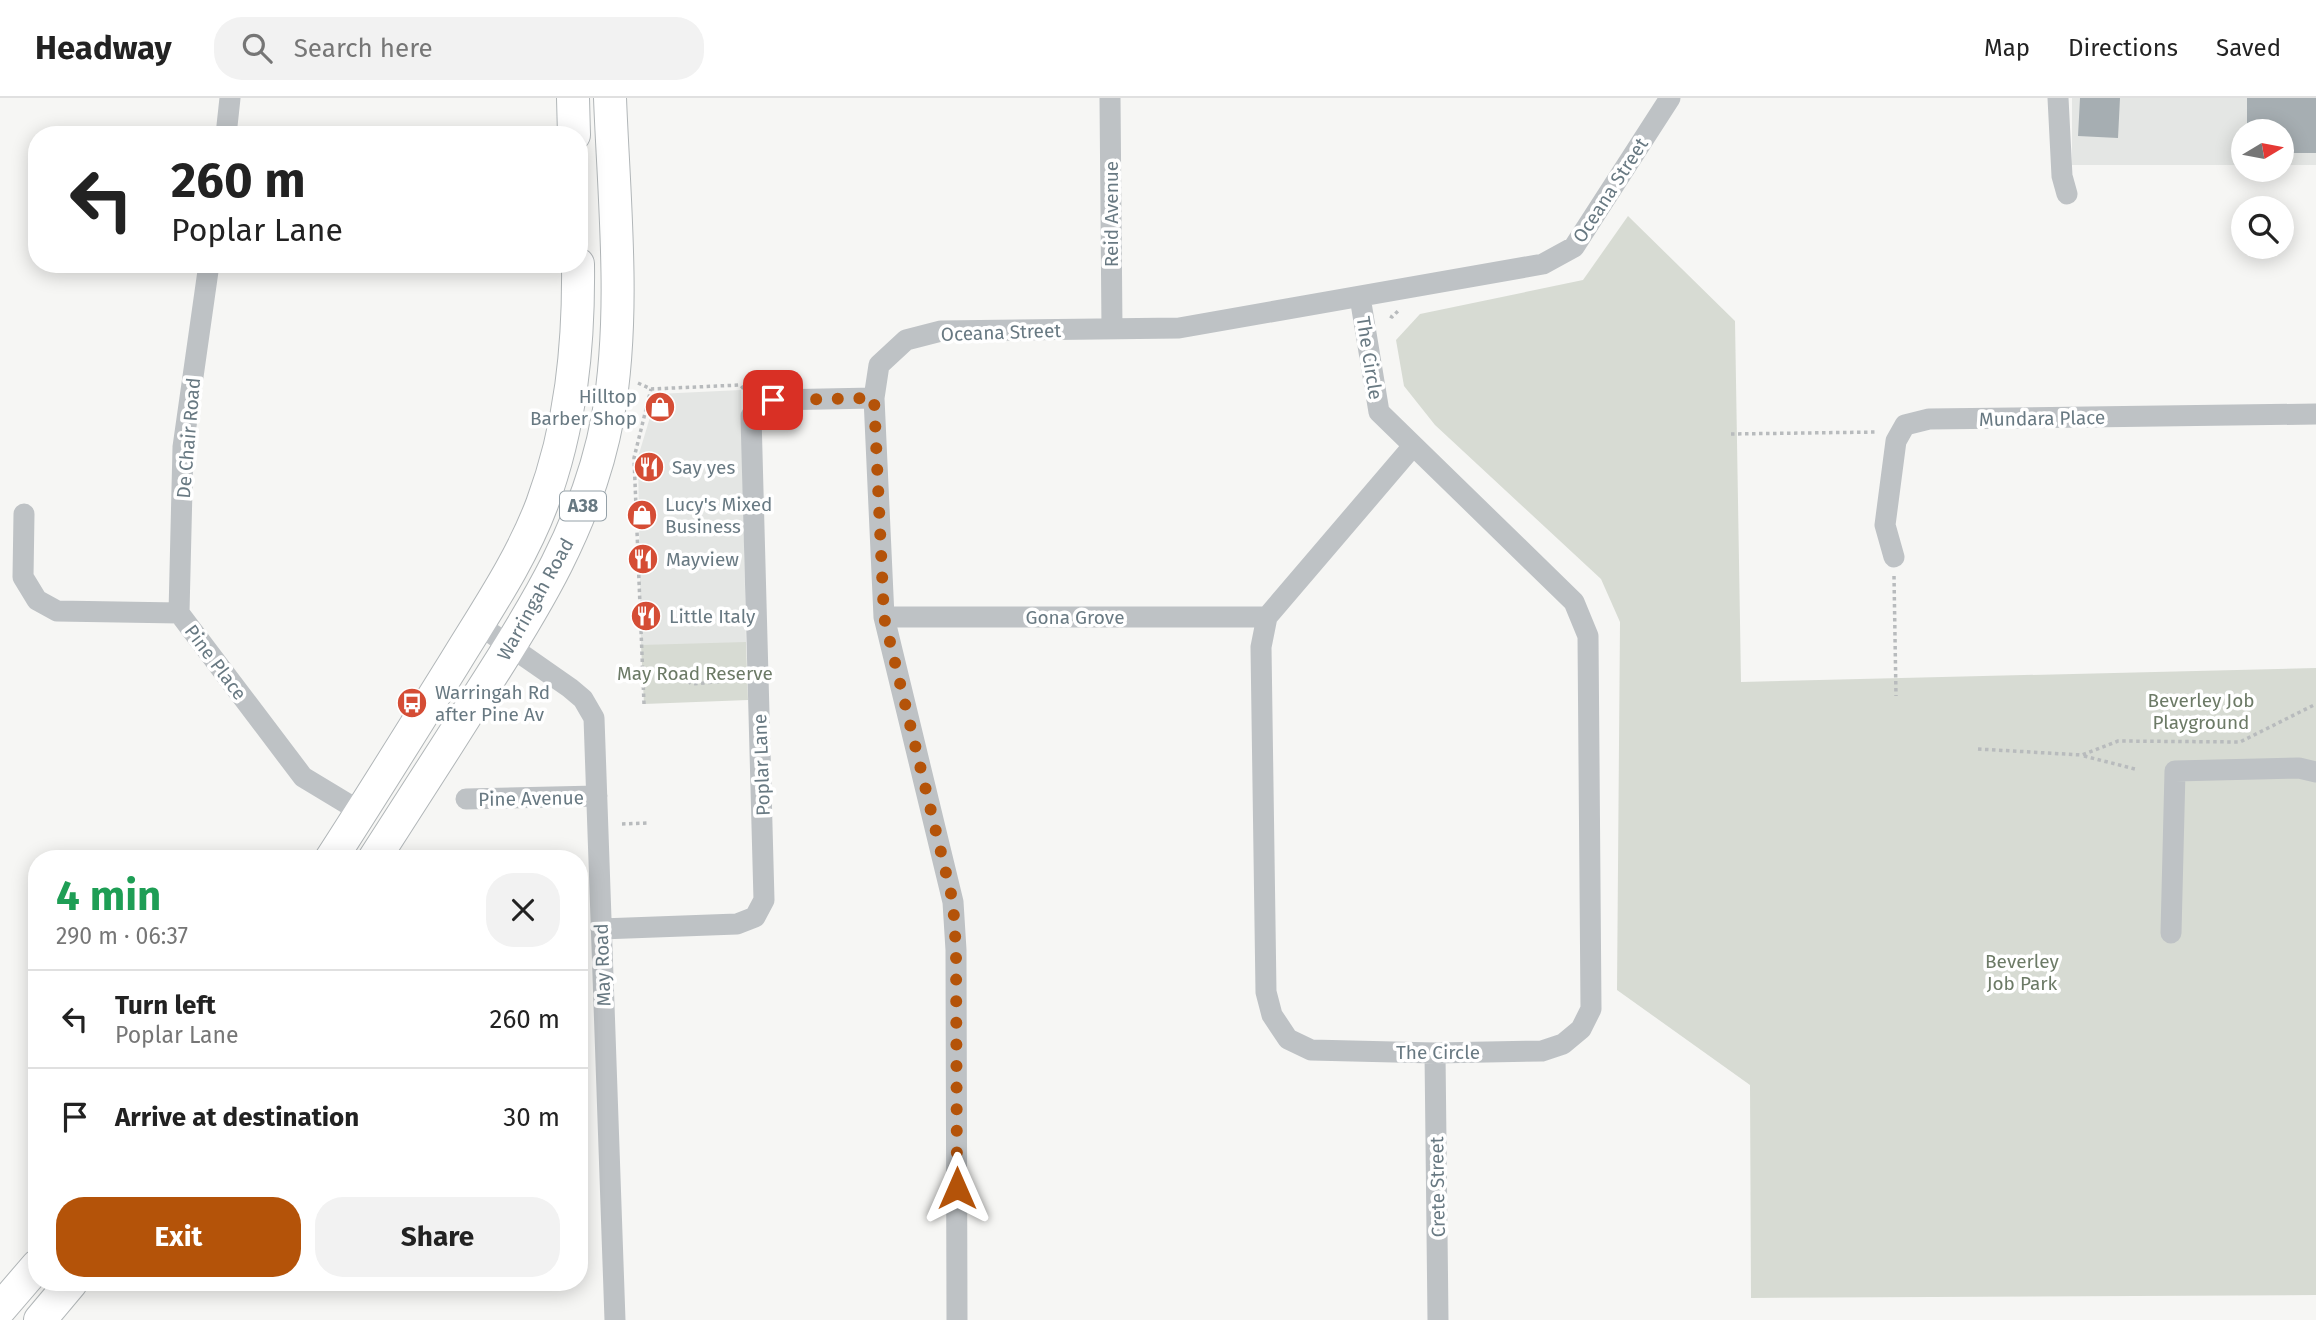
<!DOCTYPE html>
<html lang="en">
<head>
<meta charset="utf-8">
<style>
  body { margin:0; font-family:"Fira Sans",sans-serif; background:#f2f2f2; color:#222; height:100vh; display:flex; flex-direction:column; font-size:26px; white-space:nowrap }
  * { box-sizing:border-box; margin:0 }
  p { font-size:23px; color:#767676 }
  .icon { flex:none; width:38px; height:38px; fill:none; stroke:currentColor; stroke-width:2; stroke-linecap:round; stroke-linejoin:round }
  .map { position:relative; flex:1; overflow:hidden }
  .drawer { position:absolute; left:28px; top:752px; width:560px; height:441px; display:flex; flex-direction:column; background:#fff; border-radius:28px; box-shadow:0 4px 18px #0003 }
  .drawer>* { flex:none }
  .top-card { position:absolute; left:28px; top:28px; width:560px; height:147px; border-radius:28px; box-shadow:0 4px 18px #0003; background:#fff; color:#222; overflow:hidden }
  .needle { width:46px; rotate:80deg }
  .controls { position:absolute; left:2231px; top:21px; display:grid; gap:14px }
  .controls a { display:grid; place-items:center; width:63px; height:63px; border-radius:50%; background:#fff; box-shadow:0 4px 18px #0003; font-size:35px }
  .pin { position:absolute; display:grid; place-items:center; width:60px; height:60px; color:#fff; margin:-30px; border-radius:14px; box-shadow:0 4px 10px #0006 }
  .me { position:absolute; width:77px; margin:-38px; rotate:0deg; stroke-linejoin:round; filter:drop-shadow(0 0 5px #0008) }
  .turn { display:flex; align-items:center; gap:24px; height:147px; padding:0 28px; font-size:32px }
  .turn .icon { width:91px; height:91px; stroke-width:2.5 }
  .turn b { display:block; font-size:49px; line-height:60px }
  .round { display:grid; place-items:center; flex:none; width:74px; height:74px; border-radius:28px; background:#f2f2f2 }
  .head { display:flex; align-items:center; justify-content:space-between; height:119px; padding:0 28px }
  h1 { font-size:42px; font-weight:700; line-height:52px; color:#1e9e55 }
  .action { display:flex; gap:14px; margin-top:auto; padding:14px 28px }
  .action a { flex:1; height:80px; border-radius:28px; background:#b45309; color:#fff; font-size:28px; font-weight:700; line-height:80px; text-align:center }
  .action a+a { background:#f2f2f2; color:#222 }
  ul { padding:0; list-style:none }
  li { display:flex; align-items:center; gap:21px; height:98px; padding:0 28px; border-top:2px solid #e0e0e0 }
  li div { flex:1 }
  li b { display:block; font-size:26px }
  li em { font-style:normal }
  header { display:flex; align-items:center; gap:42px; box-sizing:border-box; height:98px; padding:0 35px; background:#fff; border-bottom:2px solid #e0e0e0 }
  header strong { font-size:33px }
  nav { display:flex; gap:38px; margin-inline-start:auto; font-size:24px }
  .search { width:490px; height:63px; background:#f2f2f2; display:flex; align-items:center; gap:18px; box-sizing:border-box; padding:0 24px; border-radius:28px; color:#767676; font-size:26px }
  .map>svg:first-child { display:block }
</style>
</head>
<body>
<header>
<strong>Headway</strong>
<div class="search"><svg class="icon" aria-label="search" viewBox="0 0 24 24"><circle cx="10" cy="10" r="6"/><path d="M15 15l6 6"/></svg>Search here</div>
<nav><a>Map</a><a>Directions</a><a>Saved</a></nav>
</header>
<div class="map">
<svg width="2316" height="1222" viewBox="0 0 2316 1222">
  <rect width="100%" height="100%" fill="#f6f6f4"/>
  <!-- built -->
  <path fill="#e4e6e4" d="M2072,0H2316V67H2282V33H2244L2243,67H2072Z
    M741,292L746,544L741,547H641L638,359L657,296Z"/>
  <!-- green -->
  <path fill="#d7dbd3" d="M1628,118L1735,223L1741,584L2316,570V1197L1751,1200L1750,987L1617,892L1620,524L1601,481L1435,327L1404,288L1396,242L1420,216L1583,182Z
    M746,544L748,602L644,606L641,547Z"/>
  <!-- building -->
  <path fill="#a6aeb2" d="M2080,0H2120L2118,40L2078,38Z
    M2247,0H2316V55H2282V33H2247Z"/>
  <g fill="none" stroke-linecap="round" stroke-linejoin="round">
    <!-- highway casing -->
    <g stroke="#b1b6b8" stroke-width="34">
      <path id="highway" d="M573,0L574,37
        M331,761C373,696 414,630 455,564C486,513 521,462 542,406C571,328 579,248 578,166
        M374,761C408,708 443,654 477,600C534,512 589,424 608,318C626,216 614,103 610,0
        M0,1211L37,1168
        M40,1222L71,1185"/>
    </g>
    <!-- path -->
    <path stroke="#b8bbbd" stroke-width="3.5" stroke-dasharray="3.5 3.5" stroke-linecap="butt" d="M1390,218L1392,219L1398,213
      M638,285L651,291L740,287L746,293
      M1731,336L1878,334
      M1894,478L1896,598
      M642,575L672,573L692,586L737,582
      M644,606L634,360L651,291
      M1978,651L2082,657L2118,643L2240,644L2316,606
      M2084,658L2135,671
      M622,726L649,725"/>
    <!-- minor -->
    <path stroke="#bec2c5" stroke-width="21" d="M1110,0L1112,231
      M2058,0L2062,78L2067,96
      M226,37L230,0
      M1360,199L1379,314L1574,504L1588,538L1591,911L1581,931L1563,946L1542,953L1435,955L1311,952L1288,941L1272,917L1266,894L1261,549L1267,519L1413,348
      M24,416L23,479L37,502L57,513L179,515L303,679L361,714
      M1894,459L1885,427L1896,343L1905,327L1929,321L2316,316
      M179,515L183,349L209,166
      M884,519H1267
      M478,526L570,590L583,601L594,620L615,1222
      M466,701L597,698
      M601,831L737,826L755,819L764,802L751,318L759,308L773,302L874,300
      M2171,835L2175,673L2299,670L2316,674
      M1435,955L1438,1222
      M957,1222L956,852L953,804L884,519L874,300L879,267L906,242L941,233L1179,230L1543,166L1574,149L1670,0"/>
    <!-- highway -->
    <use href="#highway" stroke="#fff" stroke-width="32"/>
  </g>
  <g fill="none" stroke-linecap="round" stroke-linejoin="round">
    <!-- route -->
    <path stroke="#b45309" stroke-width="12" stroke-dasharray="0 21.6" d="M773,302L874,300L884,519L953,804L956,852L957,1090"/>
  </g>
  <!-- icons -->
  <defs>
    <g id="shop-disc" transform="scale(1.575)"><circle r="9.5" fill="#d54d35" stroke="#fff"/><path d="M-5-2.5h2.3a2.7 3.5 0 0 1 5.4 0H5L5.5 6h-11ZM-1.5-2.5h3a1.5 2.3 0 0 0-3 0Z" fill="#fff"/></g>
    <g id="restaurant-disc" transform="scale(1.575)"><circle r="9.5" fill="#d54d35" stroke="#fff"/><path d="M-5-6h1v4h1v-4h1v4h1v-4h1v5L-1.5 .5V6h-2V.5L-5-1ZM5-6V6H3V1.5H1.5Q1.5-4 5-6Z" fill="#fff"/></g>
    <g id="bus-disc" transform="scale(1.575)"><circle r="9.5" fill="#d54d35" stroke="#fff"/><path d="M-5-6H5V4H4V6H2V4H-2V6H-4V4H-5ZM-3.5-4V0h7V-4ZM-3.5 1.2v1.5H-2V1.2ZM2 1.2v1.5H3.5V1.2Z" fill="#fff"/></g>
  </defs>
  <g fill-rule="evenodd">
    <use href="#shop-disc" x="660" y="309"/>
    <use href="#restaurant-disc" x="649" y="369"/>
    <use href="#shop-disc" x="642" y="417"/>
    <use href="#restaurant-disc" x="643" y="461"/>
    <use href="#restaurant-disc" x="646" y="518"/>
    <use href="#bus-disc" x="412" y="605"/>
  </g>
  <g text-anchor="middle" stroke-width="7" stroke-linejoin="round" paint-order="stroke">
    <!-- shield labels -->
    <rect fill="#fff" stroke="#95a1a8" stroke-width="2" x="560" y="393.5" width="46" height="29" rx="5"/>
    <g font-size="18" font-weight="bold" fill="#687982">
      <text x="583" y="414">A38</text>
    </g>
    <!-- street labels -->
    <g font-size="19" fill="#687982" stroke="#fff">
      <text transform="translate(1610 92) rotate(-57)" y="7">Oceana Street</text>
      <text transform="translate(1111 116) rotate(-90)" y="7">Reid Avenue</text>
      <text transform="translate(1001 234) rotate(-2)" y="7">Oceana Street</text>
      <text transform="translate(1370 260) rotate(81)" y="7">The Circle</text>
      <text transform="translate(2042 320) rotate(-1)" y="7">Mundara Place</text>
      <text transform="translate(188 340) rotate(-85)" y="7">De Chair Road</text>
      <text transform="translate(535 501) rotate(-61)" y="7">Warringah Road</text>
      <text x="1075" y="526">Gona Grove</text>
      <text transform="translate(216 564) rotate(53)" y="7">Pine Place</text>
      <text transform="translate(761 667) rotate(-92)" y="7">Poplar Lane</text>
      <text transform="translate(531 700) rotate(-1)" y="7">Pine Avenue</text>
      <text transform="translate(602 867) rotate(-92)" y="7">May Road</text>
      <text x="1438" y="961">The Circle</text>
      <text transform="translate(1437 1089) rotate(-91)" y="7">Crete Street</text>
    </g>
    <!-- poi labels -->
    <g font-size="19" fill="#687982" stroke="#fff" text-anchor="start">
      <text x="637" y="305" text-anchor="end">Hilltop<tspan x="637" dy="22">Barber Shop</tspan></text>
      <text x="672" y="376">Say yes</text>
      <text x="665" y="413">Lucy's Mixed<tspan x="665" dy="22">Business</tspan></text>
      <text x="666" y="468">Mayview</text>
      <text x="669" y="525">Little Italy</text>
      <text x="435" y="601">Warringah Rd<tspan x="435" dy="22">after Pine Av</tspan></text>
    </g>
    <!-- park labels -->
    <g font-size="19" fill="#6c7a66" stroke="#fff">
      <text x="695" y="582">May Road Reserve</text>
      <text x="2201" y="609">Beverley Job<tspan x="2201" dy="22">Playground</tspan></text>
      <text x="2022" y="870">Beverley<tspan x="2022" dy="22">Job Park</tspan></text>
    </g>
  </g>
</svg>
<div class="controls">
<a><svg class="needle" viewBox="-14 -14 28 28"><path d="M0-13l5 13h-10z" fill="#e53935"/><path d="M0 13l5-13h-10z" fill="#767676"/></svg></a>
<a><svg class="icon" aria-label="search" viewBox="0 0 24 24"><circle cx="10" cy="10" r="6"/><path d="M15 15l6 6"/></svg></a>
</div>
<div class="pin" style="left:773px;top:302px;background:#d93025"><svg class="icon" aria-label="arrive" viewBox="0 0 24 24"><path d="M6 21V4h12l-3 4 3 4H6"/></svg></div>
<svg class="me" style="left:957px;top:1090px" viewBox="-20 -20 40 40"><path d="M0-17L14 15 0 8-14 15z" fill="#b45309" stroke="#fff" stroke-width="4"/></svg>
<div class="top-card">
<div class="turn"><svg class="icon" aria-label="left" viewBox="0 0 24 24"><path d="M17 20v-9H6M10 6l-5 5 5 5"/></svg><div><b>260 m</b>Poplar Lane</div></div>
</div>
<section class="drawer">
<div class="head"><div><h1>4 min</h1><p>290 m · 06:37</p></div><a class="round"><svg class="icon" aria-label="close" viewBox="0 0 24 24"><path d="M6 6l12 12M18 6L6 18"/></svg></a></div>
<ul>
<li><svg class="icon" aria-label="left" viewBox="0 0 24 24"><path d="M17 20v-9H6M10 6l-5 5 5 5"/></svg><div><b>Turn left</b><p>Poplar Lane</p></div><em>260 m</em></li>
<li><svg class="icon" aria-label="arrive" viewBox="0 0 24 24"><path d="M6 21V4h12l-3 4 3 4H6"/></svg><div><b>Arrive at destination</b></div><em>30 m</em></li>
</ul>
<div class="action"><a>Exit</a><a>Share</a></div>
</section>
</div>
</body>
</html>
